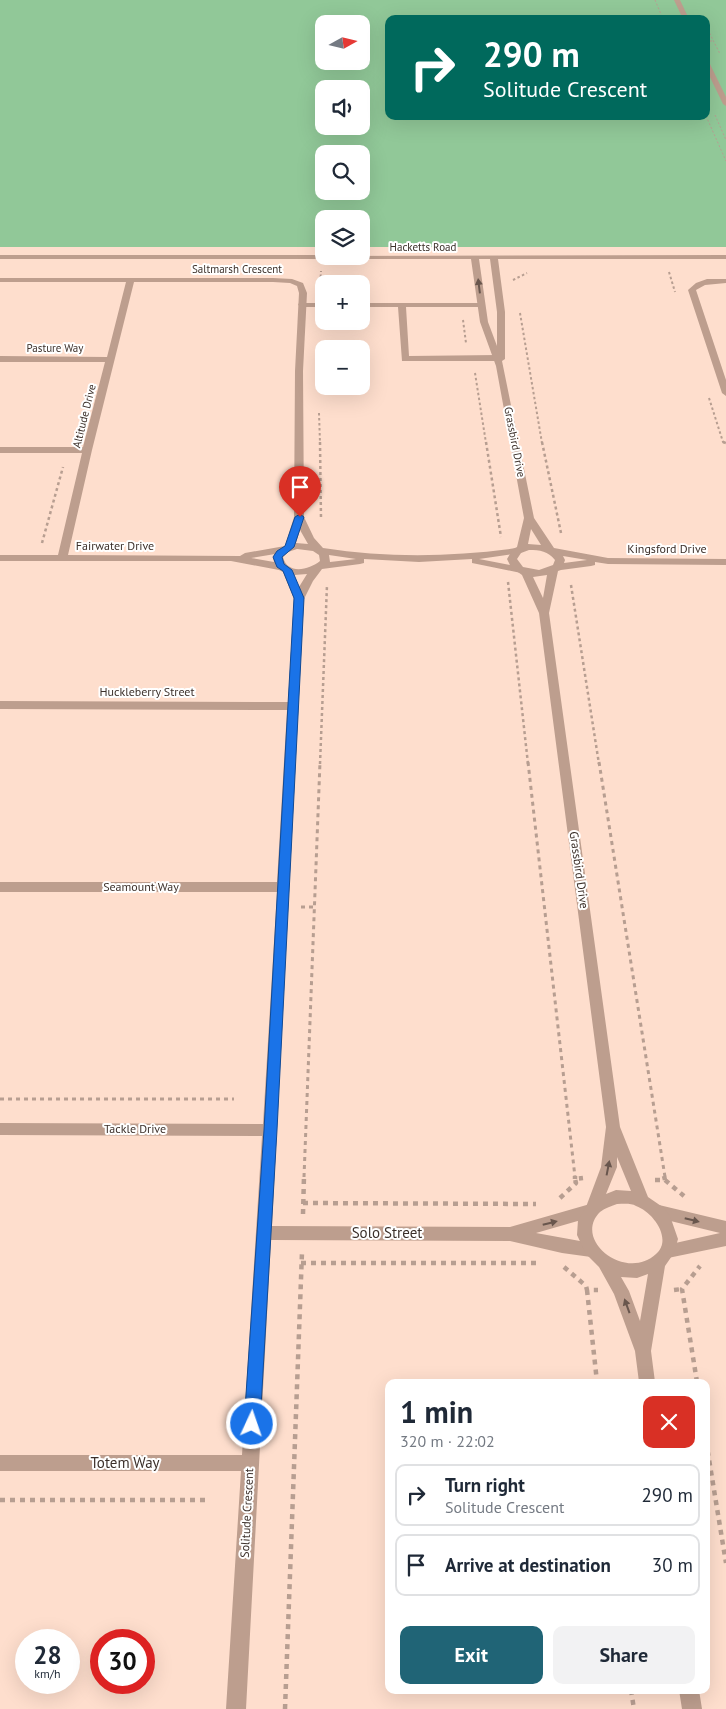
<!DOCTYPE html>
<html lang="en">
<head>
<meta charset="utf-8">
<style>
  body { margin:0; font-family:"PT Sans",sans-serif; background:#f2f2f3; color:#1f2937; height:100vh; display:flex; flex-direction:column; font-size:19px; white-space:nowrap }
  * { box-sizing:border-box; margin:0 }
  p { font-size:16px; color:#747a83 }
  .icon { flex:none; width:28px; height:28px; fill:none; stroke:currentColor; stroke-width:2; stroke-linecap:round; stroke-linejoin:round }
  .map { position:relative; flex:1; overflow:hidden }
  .details { position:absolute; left:385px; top:1379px; width:325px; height:315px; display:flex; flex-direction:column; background:#fff; border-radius:10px; box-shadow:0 5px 20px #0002 }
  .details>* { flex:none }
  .banner { position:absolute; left:385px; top:15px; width:325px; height:105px; border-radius:10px; box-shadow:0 5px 20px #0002; background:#00695c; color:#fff; overflow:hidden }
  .needle { width:32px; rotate:82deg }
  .controls { position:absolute; left:315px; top:15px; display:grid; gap:10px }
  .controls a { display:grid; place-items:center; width:55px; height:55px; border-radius:10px; background:#fff; box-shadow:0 5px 20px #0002; font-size:25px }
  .speed { position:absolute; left:15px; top:1629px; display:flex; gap:10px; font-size:25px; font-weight:700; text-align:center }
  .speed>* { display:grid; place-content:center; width:65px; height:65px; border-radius:50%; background:#fff; box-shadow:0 5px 20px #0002; line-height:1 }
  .speed small { font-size:12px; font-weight:400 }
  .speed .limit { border:8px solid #d22; background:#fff; color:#111 }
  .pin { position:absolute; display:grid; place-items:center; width:42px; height:42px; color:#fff; margin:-51px -21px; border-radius:50% 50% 50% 0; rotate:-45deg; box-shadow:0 0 5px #0007 }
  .pin .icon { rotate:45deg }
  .me { position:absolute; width:55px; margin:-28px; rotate:3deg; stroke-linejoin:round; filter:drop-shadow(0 0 4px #0008) }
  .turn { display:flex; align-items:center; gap:18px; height:105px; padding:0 15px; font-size:22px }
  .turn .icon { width:65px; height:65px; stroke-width:2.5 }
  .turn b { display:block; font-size:35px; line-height:42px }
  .round { display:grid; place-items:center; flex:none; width:52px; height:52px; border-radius:10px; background:#f2f2f3 }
  .head { display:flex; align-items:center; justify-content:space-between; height:85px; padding:0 15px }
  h1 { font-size:30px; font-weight:800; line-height:38px }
  .button { display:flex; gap:10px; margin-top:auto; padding:10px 15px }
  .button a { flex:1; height:58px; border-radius:10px; background:#206476; color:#fff; font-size:20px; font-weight:800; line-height:58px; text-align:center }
  .button a+a { background:#f2f2f3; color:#1f2937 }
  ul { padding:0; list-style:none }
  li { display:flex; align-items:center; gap:15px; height:62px; margin:0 10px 8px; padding:0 5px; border:2px solid #e0e1e3; border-radius:10px }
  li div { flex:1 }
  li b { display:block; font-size:19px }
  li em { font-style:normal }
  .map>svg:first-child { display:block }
</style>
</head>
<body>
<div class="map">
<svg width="726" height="1709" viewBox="0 0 726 1709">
  <rect width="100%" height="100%" fill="#fedecd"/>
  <!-- green -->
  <path fill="#91c898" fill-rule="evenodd" d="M0,0H726V247H361V219H324V247H0ZM389,19H706V116H389ZM324,24H361V61H324ZM324,89H361V126H324ZM324,154H361V191H324Z"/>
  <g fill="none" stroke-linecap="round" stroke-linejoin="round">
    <!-- path-far4 -->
    <path stroke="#b79e91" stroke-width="1" stroke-dasharray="2 2" stroke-linecap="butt" d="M655,0L663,19
      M706,26L720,54
      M706,41H714
      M715,115L726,140
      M706,116L726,161"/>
    <!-- path-far3 -->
    <path stroke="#b79e91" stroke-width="2" stroke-dasharray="2.5 2.5" stroke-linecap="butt" d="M669,272L675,292
      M513,280L527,273
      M320,287L321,271
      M520,313L542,443
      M463,320L466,343
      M475,373L486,443
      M709,398L723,442L726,443
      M319,413L320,443"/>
    <!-- path-far2 -->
    <path stroke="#b79e91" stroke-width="2.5" stroke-dasharray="3 3" stroke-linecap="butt" d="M320,442L321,519
      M486,442L501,537
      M542,442L561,533
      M723,442L726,443
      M42,543L63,467
      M508,582L528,764
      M571,585L599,764
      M320,764L327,585"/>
    <!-- path-far1 -->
    <path stroke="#b79e91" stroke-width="3" stroke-dasharray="4 4" stroke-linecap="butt" d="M528,762L575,1177
      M599,762L665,1177
      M301,907H314
      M0,1099H234
      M304,1177L320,762"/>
    <!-- path -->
    <path stroke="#b79e91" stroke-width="4.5" stroke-dasharray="5 5" stroke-linecap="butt" d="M575,1176V1179
      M664,1176L665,1180
      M655,1180H665L684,1196
      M560,1198L576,1183L575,1179L583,1178
      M303,1203L536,1204
      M303,1214L304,1176
      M301,1263H538
      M564,1267L586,1286L587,1290H598
      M587,1290L597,1382
      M674,1290L682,1289
      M697,1382L682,1289L700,1266
      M706,1441L726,1563
      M0,1500H205
      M631,1690L634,1709
      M285,1709L302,1252"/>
    <!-- service -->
    <path fill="#bd9e8e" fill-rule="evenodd" d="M299,303H324V307H302L298,305Z
      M361,303H484V307H406L409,356L497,355L501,358L497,361H402L398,307H361Z"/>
    <!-- minor -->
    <path fill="#bd9e8e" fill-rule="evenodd" d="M0,278H273L292,279L303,283L307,293L303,371L304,517L314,538L323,548C388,558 452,557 517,548L522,551L521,553L479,559L521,567L526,570L521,573L472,563V559L419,562L364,559V563L360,564L322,569L313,581L304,599L272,1226L510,1227L590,1204L595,1206L598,1211L595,1216L536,1233L591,1243L597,1245L599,1250L597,1255L591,1257L562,1253L510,1241L271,1240L246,1709H226L241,1471H0V1455H242L262,1136L0,1135V1123L263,1124L277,892H0V882H277L287,710L0,709V701L288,702L294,599L283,572L279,570L231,561H0V555H58L82,453H0V447H83L105,362H0V356L107,357L126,282H0ZM134,282H273L290,283L297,286L299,293L295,371L294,517L285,546L245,553L240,556L68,555L92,450ZM300,530L308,544L296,543ZM297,549L313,551L319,555L320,561C309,570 287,575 283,557L288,552ZM275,554L273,557L274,562L251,558ZM329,555L356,559L330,562ZM307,574L299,587L294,575Z
      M707,279H726V283L705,285L696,290L726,380V396L722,393L688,290L696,283Z
      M659,1205L726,1221V1246L668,1258L662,1256L660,1251L662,1246L720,1233L654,1217L651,1212L654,1207Z"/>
    <!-- tertiary -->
    <path fill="#bd9e8e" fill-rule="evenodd" d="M674,0H680L689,19H683Z
      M706,60L709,62L726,97V106L723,104L706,69Z
      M0,255H324V256L726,255V259H498L505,312V359L502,361L534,518L554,548L608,558L726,559V565L608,564L595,562V565L591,566L561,570L558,571L549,613L620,1127L648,1197L664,1208L670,1216L678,1239L674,1253L665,1266L651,1351L655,1382H639L635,1351L614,1294L599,1267L586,1254L577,1235L578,1220L586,1207L601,1167L606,1127L539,613L522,575L511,567L507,559L513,549L517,547L524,518L496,366L480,322L471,259H0ZM479,259H490L497,312V346L488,322ZM531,529L541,545L528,544ZM529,550C540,550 548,551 555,560L553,565L539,570L523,567L517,559L521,553ZM563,556L587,560L564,563L565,560ZM547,575L543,598L533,577ZM617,1157L631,1191L616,1190L606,1194L617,1167ZM617,1204C624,1204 631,1203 636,1206C653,1212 673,1239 656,1254C626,1282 572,1240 600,1212C605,1208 612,1206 617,1204ZM648,1274L640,1321L629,1291L621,1277L637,1278Z
      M679,1690H699L702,1709H682Z"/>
  </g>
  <!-- one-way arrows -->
  <defs><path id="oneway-solid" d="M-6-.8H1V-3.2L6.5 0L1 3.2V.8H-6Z" transform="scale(1.25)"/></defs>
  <g fill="#69564d">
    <use href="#oneway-solid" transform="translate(479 286) rotate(-97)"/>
    <use href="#oneway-solid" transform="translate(608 1168) rotate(-79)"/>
    <use href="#oneway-solid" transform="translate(692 1220) rotate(14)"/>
    <use href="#oneway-solid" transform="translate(550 1223) rotate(-14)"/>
    <use href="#oneway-solid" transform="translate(627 1306) rotate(-110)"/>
  </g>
  <!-- route -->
  <path fill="#1a73e8" stroke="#114b97" d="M300,514L304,517L294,547L282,557L284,564L292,570L304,598L277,1130L260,1424L258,1430L252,1432L246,1430L244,1424L264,1130L294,598L283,571L277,567L273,557L277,551L285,546L295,517Z"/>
  <g text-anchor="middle" stroke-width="4" stroke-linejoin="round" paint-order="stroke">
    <!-- far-street labels -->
    <g font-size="11" fill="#3c302a" stroke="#fff">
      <text x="423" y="251">Hacketts Road</text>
      <text x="237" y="273">Saltmarsh Crescent</text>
      <text x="55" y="352">Pasture Way</text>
      <text transform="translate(84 416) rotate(-76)" y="4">Altitude Drive</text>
      <text transform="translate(515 442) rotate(79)" y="4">Grassbird Drive</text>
    </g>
    <!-- street labels -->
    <g font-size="12" fill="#3c302a" stroke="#fff">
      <text x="115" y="550">Fairwater Drive</text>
      <text x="667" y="553">Kingsford Drive</text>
      <text x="147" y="696">Huckleberry Street</text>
      <text transform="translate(579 870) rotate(82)" y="4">Grassbird Drive</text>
      <text x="141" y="891">Seamount Way</text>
      <text x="135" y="1133">Tackle Drive</text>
      <text transform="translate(247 1513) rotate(-87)" y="4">Solitude Crescent</text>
    </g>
    <!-- near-street labels -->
    <g font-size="15" fill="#3c302a" stroke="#fff">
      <text x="387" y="1238">Solo Street</text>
      <text x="125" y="1468">Totem Way</text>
    </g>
  </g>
</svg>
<div class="controls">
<a><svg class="needle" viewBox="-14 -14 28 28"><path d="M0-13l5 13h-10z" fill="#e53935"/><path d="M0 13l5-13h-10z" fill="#747a83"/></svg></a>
<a><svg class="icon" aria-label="sound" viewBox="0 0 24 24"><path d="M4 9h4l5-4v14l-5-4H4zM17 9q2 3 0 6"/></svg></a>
<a><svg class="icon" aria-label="search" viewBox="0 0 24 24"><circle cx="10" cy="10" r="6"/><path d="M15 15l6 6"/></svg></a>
<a><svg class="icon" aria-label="layers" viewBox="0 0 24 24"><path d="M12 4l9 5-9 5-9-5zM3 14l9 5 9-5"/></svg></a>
<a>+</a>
<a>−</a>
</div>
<div class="speed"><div>28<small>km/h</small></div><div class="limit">30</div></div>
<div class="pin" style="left:300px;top:517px;background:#d93025"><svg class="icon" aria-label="arrive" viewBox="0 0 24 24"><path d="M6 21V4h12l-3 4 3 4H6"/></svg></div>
<svg class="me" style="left:252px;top:1424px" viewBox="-20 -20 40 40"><circle r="17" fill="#1a73e8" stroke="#fff" stroke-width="3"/><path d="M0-11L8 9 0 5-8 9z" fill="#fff"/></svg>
<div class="banner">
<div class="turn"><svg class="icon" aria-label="right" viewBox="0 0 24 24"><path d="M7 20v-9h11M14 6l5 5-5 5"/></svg><div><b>290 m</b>Solitude Crescent</div></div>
</div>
<section class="details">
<div class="head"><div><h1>1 min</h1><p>320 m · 22:02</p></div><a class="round" style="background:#d93025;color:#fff"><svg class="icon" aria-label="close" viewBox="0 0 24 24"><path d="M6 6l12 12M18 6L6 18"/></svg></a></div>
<ul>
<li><svg class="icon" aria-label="right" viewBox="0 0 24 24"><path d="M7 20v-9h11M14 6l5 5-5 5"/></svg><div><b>Turn right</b><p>Solitude Crescent</p></div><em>290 m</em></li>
<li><svg class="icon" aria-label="arrive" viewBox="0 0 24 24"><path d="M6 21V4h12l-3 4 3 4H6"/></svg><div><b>Arrive at destination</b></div><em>30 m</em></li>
</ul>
<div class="button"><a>Exit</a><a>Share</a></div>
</section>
</div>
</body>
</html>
